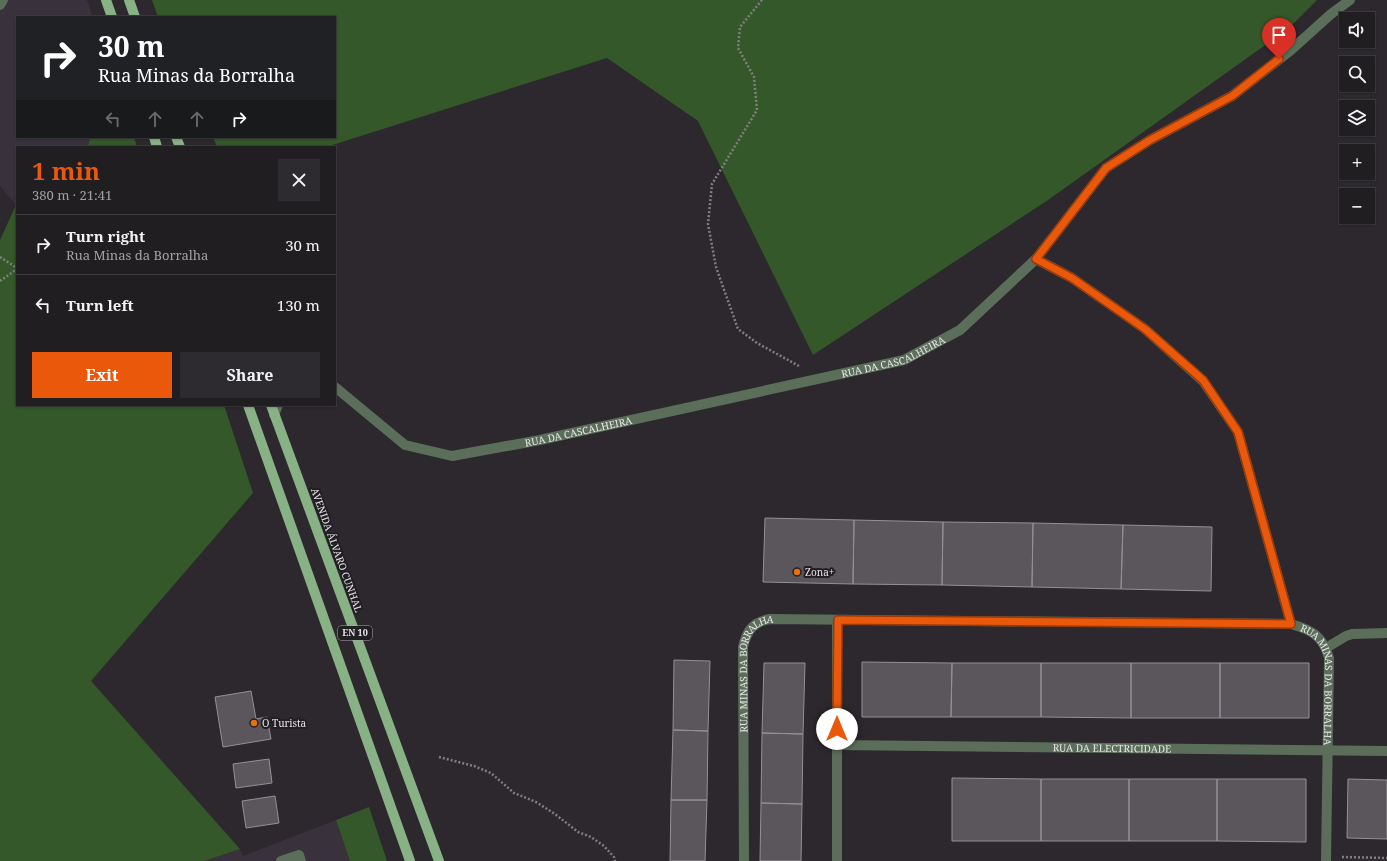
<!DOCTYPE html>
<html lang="en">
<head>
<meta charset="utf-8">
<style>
  body { margin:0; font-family:"Noto Serif",serif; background:#2d2b2f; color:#f1f3f6; height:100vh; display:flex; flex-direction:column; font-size:15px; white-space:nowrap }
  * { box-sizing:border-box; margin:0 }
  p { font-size:13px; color:#a2a2a5 }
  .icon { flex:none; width:22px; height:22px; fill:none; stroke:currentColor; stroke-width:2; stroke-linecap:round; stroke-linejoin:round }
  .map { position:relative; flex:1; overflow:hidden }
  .drawer { position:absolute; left:16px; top:146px; width:320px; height:260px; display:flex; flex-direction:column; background:#211e22; border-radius:0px; box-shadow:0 1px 3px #0004,0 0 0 1px #3e3c40 }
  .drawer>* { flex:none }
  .hud { position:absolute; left:16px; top:16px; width:320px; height:122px; border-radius:0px; box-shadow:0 1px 3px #0004,0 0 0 1px #3e3c40; background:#202124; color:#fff; overflow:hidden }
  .controls { position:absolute; left:1339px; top:12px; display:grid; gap:8px }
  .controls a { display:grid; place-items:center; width:36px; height:36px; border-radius:0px; background:#211e22; box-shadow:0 1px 3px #0004,0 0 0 1px #3e3c40; font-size:20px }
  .pin { position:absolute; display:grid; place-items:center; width:34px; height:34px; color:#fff; margin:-41px -17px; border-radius:50% 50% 50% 0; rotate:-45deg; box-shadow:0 0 4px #0007 }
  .pin .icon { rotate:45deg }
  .me { position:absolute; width:44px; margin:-22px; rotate:0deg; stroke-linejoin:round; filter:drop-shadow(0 0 3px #0008) }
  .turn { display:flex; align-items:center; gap:14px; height:84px; padding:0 16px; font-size:18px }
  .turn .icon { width:52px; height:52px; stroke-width:2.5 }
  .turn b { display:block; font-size:28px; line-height:34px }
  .lanes { display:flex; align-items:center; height:38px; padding:0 16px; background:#0003; justify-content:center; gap:20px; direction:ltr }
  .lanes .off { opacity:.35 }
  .round { display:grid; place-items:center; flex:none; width:42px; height:42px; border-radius:0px; background:#2d2b2f }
  .head { display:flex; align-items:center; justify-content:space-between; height:68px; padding:0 16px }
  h1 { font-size:24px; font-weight:700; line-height:30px; color:#ea580c }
  .primary-button { display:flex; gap:8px; margin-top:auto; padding:8px 16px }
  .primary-button a { flex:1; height:46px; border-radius:0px; background:#ea580c; color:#fff; font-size:16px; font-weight:700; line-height:46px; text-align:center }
  .primary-button a+a { background:#2d2b2f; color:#f1f3f6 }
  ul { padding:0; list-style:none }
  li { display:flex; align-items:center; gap:12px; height:60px; padding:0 16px; border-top:1px solid #3e3c40 }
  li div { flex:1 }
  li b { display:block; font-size:15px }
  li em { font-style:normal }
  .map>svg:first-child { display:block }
</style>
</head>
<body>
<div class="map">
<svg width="1387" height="861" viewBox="0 0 1387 861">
  <rect width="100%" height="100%" fill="#2c282e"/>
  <!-- built -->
  <path fill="#39323c" d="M0,0H87L93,17H17V137H91L87,147H17V205H16L0,186Z
    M336,820L350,861H204L240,849L243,856Z"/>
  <!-- green -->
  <path fill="#345829" d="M152,0H1317L1289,28L1048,200L813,355L698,121L607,58L326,147H217L213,137H335V17H158Z
    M91,137H134L137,147H87Z
    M16,205H17V405H224L253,493L91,681L240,849L204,861H0V240Z
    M369,807L387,861H350L336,820Z"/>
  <!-- building -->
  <path fill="#5a565c" stroke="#959097" d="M765,518L854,520L853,584L763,582Z
    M854,520L943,522L942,585L853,584Z
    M943,522L1033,523L1032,587L942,585Z
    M1033,523L1123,525L1121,589L1032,587Z
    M1123,525L1212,527L1211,591L1121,589Z
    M674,660L710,661L708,731L673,730Z
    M862,662L952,663L951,717H862Z
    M764,663H805L803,734L762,733Z
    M952,663H1041V717H951Z
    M1041,663H1131V718L1041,717Z
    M1131,663H1220V718H1131Z
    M1220,663H1309V718H1220Z
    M251,691L256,719L267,717L271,739L223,747L215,697Z
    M673,730L708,731L707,800H671Z
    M762,733L803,734L802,804L761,803Z
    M269,759L272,783L236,788L233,764Z
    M952,778L1041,779V841H952Z
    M1041,779H1129V841H1041Z
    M1129,779H1217V841H1129Z
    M1217,779H1306V842L1217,841Z
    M1348,779L1387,780V839L1347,838Z
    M275,796L279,823L246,828L242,801Z
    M671,800H707L705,861H670Z
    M761,803L802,804L801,861H760Z"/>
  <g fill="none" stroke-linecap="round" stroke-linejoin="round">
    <!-- path -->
    <path stroke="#817e83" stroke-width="2.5" stroke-dasharray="2 2" stroke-linecap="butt" d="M762,0L740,27L738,48L754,77L757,110L712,184L708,224L716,267L738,329L757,343L799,366
      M0,257L17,268
      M0,281L17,269
      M439,757L474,766L491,773L514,793L536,802L555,814L578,832L591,837L604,846L614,857L615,861
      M1342,857L1387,858"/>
    <!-- lane -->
    <path stroke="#5a6e59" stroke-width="10" d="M0,5L3,0
      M1326,648L1346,636L1352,634L1387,633
      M281,861L299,855L301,861"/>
    <!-- street -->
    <g stroke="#5a6e59" stroke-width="10">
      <path d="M1036,259L1072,278L1145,329L1203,381L1238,432L1291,624"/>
      <path id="s1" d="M335,387L405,445L452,456L540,440L904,360L960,330L1036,259L1106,168L1150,140L1232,96L1291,50L1331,14L1350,0"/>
      <path d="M274,415L278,405"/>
      <path id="s2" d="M837,745L1387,751"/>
      <path id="s3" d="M744,861L743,647C747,630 753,622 770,619L1291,624C1312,630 1323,636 1329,658L1326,861"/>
      <path d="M837,861V620"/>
    </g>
    <!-- primary -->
    <path stroke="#88b186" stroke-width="10" d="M106,0L112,17
      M129,0L135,17
      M154,137L157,147
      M176,137L180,147
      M248,405L410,861
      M271,405L439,861"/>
  </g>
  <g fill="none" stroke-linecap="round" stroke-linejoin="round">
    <!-- route casing -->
    <g stroke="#983908" stroke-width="10">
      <path id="route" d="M837,729L838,620L1291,624L1238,432L1203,380L1145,329L1072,278L1036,259L1106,168L1150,140L1232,96L1279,59"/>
    </g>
    <!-- route -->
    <use href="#route" stroke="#ea580c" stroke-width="7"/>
  </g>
  <!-- markers -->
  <g fill="#e8710a" stroke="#221f24" stroke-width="1.5">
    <circle cx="797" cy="572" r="4"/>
    <circle cx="254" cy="723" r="4"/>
  </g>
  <g text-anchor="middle" stroke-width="4" stroke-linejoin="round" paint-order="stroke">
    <!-- shield labels -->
    <rect fill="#221f24" stroke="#adaaae" stroke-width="1" x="338" y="626" width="34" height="14" rx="3"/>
    <g font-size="9" font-weight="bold" fill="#e8e6e9">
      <text x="355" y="636">EN 10</text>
    </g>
    <!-- street labels -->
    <g font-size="10" fill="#e8e6e9" stroke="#221f24">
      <text dy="4" stroke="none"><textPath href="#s1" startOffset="592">RUA DA CASCALHEIRA</textPath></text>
      <text dy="4" stroke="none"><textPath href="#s1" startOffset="268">RUA DA CASCALHEIRA</textPath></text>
      <text transform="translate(337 550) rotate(70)" y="4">AVENIDA ÁLVARO CUNHAL</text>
      <text dy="4" stroke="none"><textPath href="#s3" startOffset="194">RUA MINAS DA BORRALHA</textPath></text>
      <text dy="4" stroke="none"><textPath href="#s3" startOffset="853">RUA MINAS DA BORRALHA</textPath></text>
      <text dy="4" stroke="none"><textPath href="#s2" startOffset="275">RUA DA ELECTRICIDADE</textPath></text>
    </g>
    <!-- poi labels -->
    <g font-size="10" fill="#e8e6e9" stroke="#221f24" text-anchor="start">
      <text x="805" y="576">Zona+</text>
      <text x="262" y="727">O Turista</text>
    </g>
  </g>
</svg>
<div class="controls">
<a><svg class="icon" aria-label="sound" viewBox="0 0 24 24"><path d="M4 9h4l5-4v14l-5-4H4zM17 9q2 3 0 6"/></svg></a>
<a><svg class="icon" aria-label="search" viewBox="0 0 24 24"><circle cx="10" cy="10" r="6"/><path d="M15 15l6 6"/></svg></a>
<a><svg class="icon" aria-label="layers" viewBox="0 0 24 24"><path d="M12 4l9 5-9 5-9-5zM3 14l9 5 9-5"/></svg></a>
<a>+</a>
<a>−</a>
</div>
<div class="pin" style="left:1279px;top:59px;background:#d93025"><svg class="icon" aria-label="arrive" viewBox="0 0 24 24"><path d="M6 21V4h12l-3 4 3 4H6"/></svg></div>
<svg class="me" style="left:837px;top:729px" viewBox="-20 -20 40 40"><circle r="19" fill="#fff"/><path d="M0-13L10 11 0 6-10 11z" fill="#ea580c"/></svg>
<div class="hud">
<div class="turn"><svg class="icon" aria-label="right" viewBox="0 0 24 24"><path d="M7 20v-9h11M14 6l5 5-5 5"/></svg><div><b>30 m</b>Rua Minas da Borralha</div></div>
<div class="lanes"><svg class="icon off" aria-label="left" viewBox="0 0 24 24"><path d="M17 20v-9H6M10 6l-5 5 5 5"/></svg><svg class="icon off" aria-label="ahead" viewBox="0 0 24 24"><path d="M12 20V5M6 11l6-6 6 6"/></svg><svg class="icon off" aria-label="ahead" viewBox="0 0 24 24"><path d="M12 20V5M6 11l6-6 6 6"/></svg><svg class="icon" aria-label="right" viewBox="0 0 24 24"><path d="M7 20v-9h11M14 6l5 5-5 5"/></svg></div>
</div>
<section class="drawer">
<div class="head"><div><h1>1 min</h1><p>380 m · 21:41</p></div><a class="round"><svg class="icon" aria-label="close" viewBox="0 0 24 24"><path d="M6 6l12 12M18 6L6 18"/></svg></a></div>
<ul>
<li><svg class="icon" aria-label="right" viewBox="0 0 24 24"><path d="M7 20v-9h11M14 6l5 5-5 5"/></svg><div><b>Turn right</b><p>Rua Minas da Borralha</p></div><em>30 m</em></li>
<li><svg class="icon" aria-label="left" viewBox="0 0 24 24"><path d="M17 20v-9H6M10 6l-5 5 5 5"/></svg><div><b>Turn left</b></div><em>130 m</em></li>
</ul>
<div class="primary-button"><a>Exit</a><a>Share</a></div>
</section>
</div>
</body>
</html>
